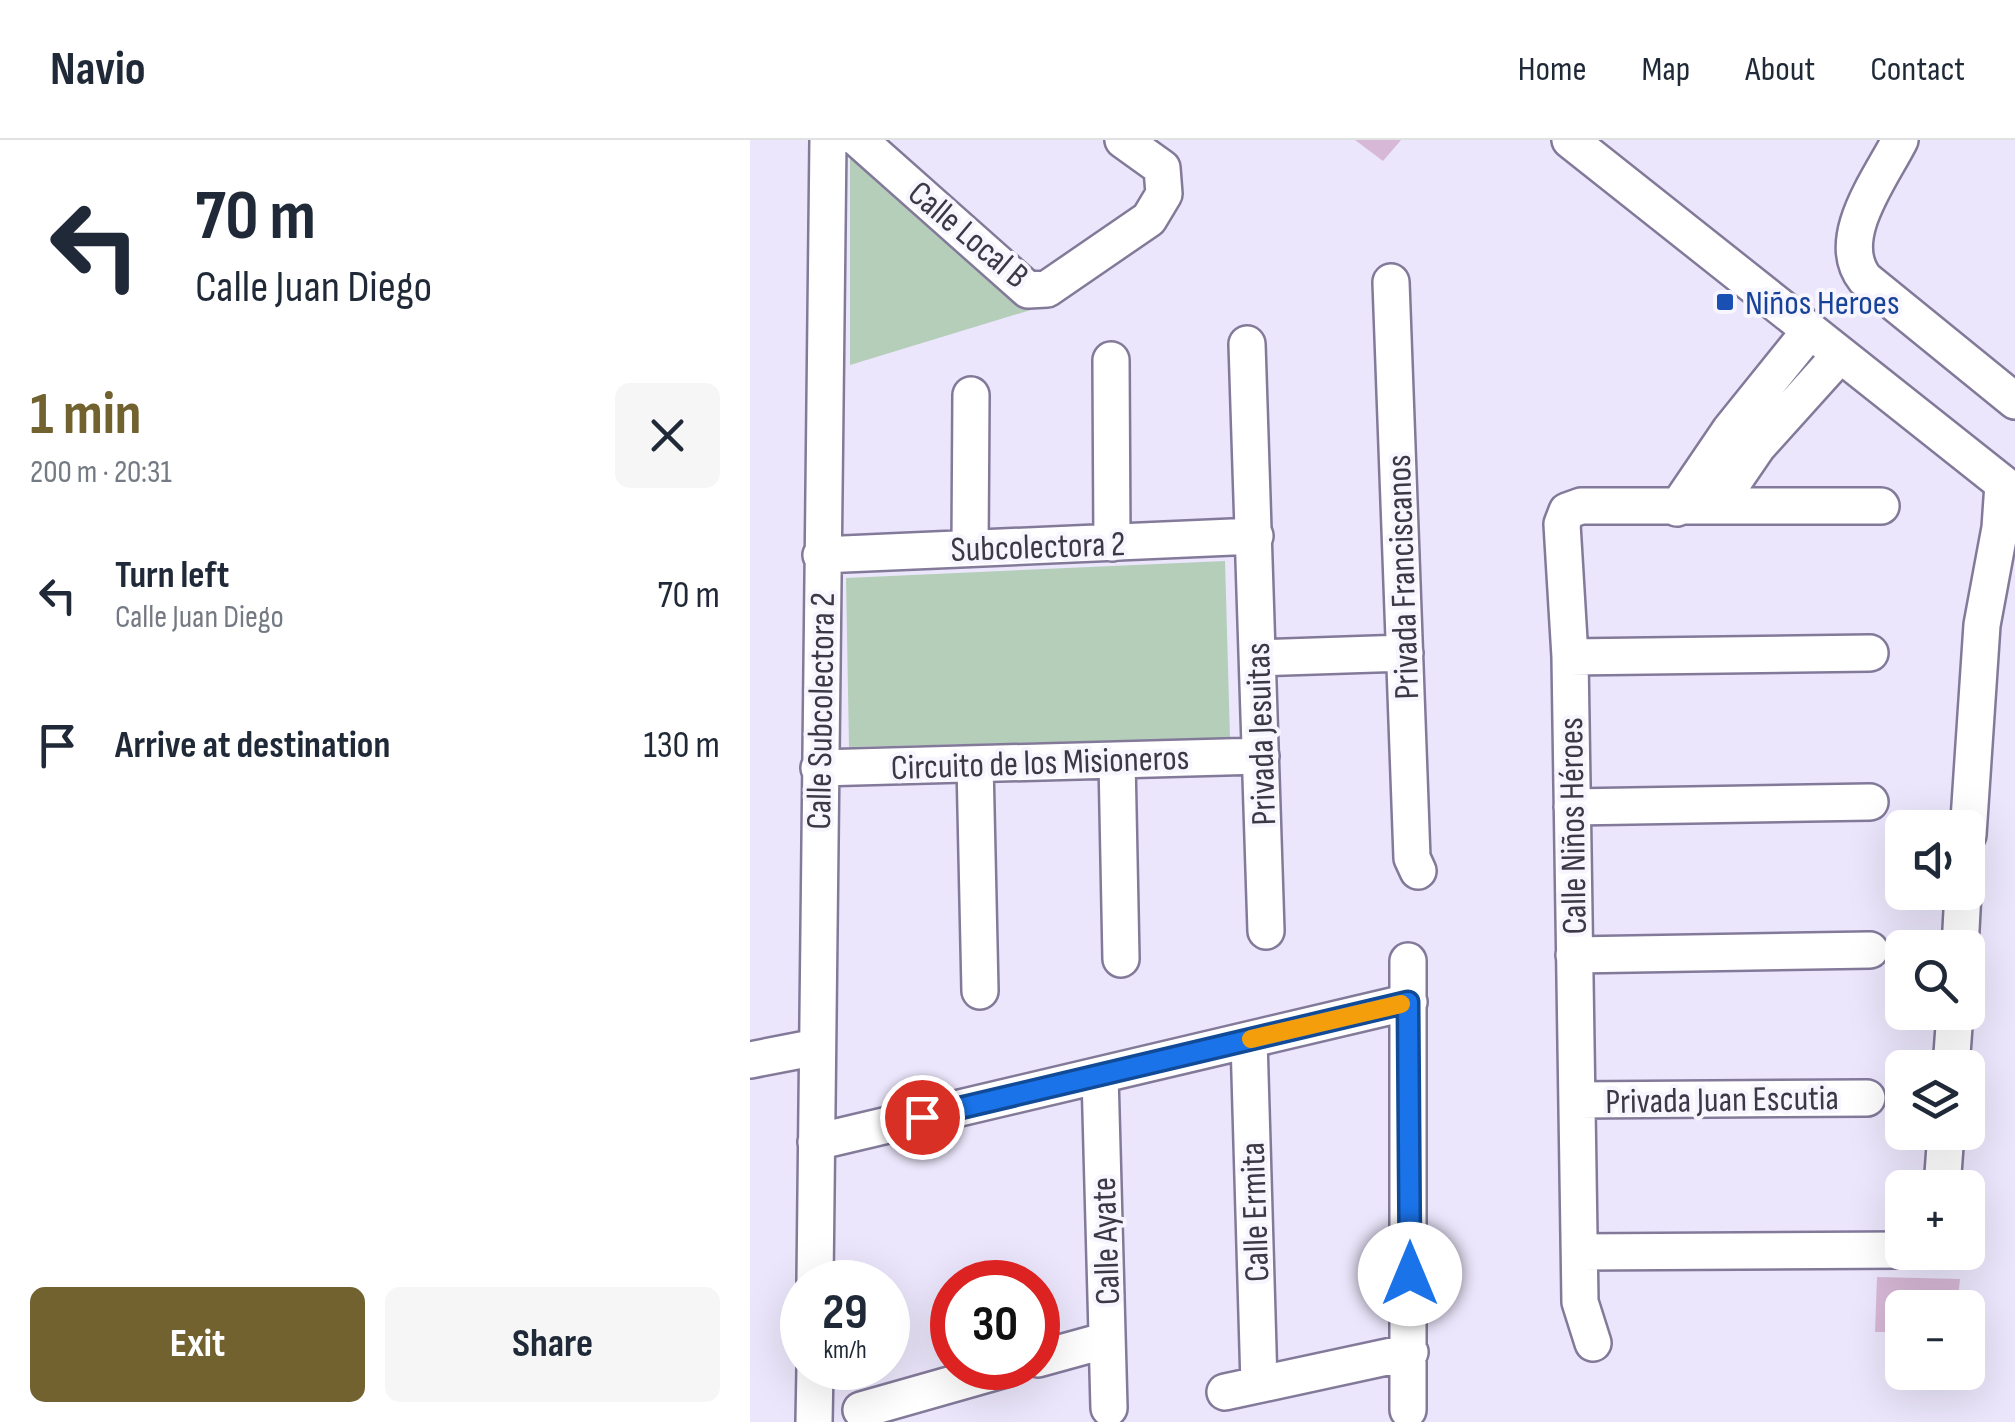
<!DOCTYPE html>
<html lang="en">
<head>
<meta charset="utf-8">
<style>
  body { margin:0; font-family:"Sofia Sans Condensed",sans-serif; background:#f6f6f7; color:#1f2937; height:100vh; display:flex; flex-direction:column; font-size:38px; white-space:nowrap }
  * { box-sizing:border-box; margin:0 }
  p { font-size:32px; color:#747a83 }
  .icon { flex:none; width:55px; height:55px; fill:none; stroke:currentColor; stroke-width:2; stroke-linecap:round; stroke-linejoin:round }
  .map { position:relative; flex:1; overflow:hidden }
  .sheet { display:flex; flex-direction:column; background:#fff; width:750px }
  .sheet>* { flex:none }
  .hud { background:#fff; color:#1f2937; overflow:hidden }
  .tools { position:absolute; left:1135px; top:670px; display:grid; gap:20px }
  .tools a { display:grid; place-items:center; width:100px; height:100px; border-radius:15px; background:#fff; box-shadow:0 10px 40px #0002; font-size:50px }
  .speed { position:absolute; left:30px; top:1120px; display:flex; gap:20px; font-size:50px; font-weight:700; text-align:center }
  .speed>* { display:grid; place-content:center; width:130px; height:130px; border-radius:50%; background:#fff; box-shadow:0 10px 40px #0002; line-height:1 }
  .speed small { font-size:25px; font-weight:400 }
  .speed .limit { border:15px solid #d22; background:#fff; color:#111 }
  .pin { position:absolute; display:grid; place-items:center; width:85px; height:85px; color:#fff; margin:-42px; border:5px solid #fff; border-radius:50%; box-shadow:0 2px 10px #0007 }
  .me { position:absolute; width:110px; margin:-55px; rotate:0deg; stroke-linejoin:round; filter:drop-shadow(0 0 8px #0008) }
  .turn { display:flex; align-items:center; gap:35px; height:210px; padding:0 30px; font-size:45px }
  .turn .icon { width:130px; height:130px; stroke-width:2.5 }
  .turn b { display:block; font-size:70px; line-height:85px }
  .round { display:grid; place-items:center; flex:none; width:105px; height:105px; border-radius:15px; background:#f6f6f7 }
  .overview { display:flex; align-items:center; justify-content:space-between; height:170px; padding:0 30px }
  h1 { font-size:60px; font-weight:700; line-height:75px; color:#71622f }
  .primary-button { display:flex; gap:20px; margin-top:auto; padding:20px 30px }
  .primary-button a { flex:1; height:115px; border-radius:15px; background:#71622f; color:#fff; font-size:40px; font-weight:700; line-height:115px; text-align:center }
  .primary-button a+a { background:#f6f6f7; color:#1f2937 }
  ul { padding:0; list-style:none }
  li { display:flex; align-items:center; gap:30px; height:150px; padding:0 30px }
  li div { flex:1 }
  li b { display:block; font-size:38px }
  li em { font-style:normal }
  header { display:flex; align-items:center; gap:60px; box-sizing:border-box; height:140px; padding:0 50px; background:#fff; border-bottom:2px solid #e0e1e3 }
  header strong { font-size:48px }
  nav { display:flex; gap:55px; margin-inline-start:auto; font-size:35px }
  main { display:flex; flex:1; min-height:0 }
  .map>svg:first-child { display:block }
</style>
</head>
<body>
<header>
<strong>Navio</strong>
<nav><a>Home</a><a>Map</a><a>About</a><a>Contact</a></nav>
</header>
<main>
<section class="sheet">
<div class="hud">
<div class="turn"><svg class="icon" aria-label="left" viewBox="0 0 24 24"><path d="M17 20v-9H6M10 6l-5 5 5 5"/></svg><div><b>70 m</b>Calle Juan Diego</div></div>
</div>
<div class="overview"><div><h1>1 min</h1><p>200 m · 20:31</p></div><a class="round"><svg class="icon" aria-label="close" viewBox="0 0 24 24"><path d="M6 6l12 12M18 6L6 18"/></svg></a></div>
<ul>
<li><svg class="icon" aria-label="left" viewBox="0 0 24 24"><path d="M17 20v-9H6M10 6l-5 5 5 5"/></svg><div><b>Turn left</b><p>Calle Juan Diego</p></div><em>70 m</em></li>
<li><svg class="icon" aria-label="arrive" viewBox="0 0 24 24"><path d="M6 21V4h12l-3 4 3 4H6"/></svg><div><b>Arrive at destination</b></div><em>130 m</em></li>
</ul>
<div class="primary-button"><a>Exit</a><a>Share</a></div>
</section>
<div class="map">
<svg width="1265" height="1282" viewBox="0 0 1265 1282">
  <rect width="100%" height="100%" fill="#ebe6fb"/>
  <!-- green -->
  <path fill="#b4ceb9" d="M100,11L284,169L100,225Z
    M475,421L480,598L99,607L96,438Z"/>
  <!-- building -->
  <path fill="#d7b8d6" d="M605,0H651L633,21Z
    M1127,1137L1210,1139L1207,1168H1152V1192H1125Z"/>
  <g fill="none" stroke-linecap="round" stroke-linejoin="round">
    <!-- minor casing -->
    <g stroke="#837a9a" stroke-width="40">
      <path id="minor" d="M109,0L278,150L297,149L399,79L414,54L412,28L373,0
        M820,0L1265,353
        M1150,0C1131,38 1083,99 1115,139L1265,261
        M641,142L662,718L668,731
        M497,204L516,791
        M361,220L362,403
        M967,366L1008,306L1090,215
        M927,368L980,290L1059,192
        M220,408L221,255
        M71,415L505,396
        M820,517L1120,513
        M508,518L655,513
        M367,620L371,819
        M225,624L230,851
        M69,628L511,616
        M822,667L1120,662
        M1218,695L1232,485L1250,388L1253,344
        M1210,808L1213,752
        M824,815L1120,810
        M658,821V1270
        M499,900L509,1244
        M0,920L67,907
        M1201,928L1205,872
        M350,935L359,1268
        M827,960L1117,958
        M66,1002L659,862
        M1192,1048L1196,992
        M830,1112L1152,1110
        M65,1142L78,0
        M843,1203L830,1162L820,517L812,384L817,371L831,366H1131
        M288,1219L357,1200
        M475,1252L660,1212
        M111,1270L259,1228
        M64,1282L65,1228"/>
    </g>
    <!-- minor -->
    <use href="#minor" stroke="#fff" stroke-width="35"/>
  </g>
  <g fill="none" stroke-linecap="round" stroke-linejoin="round">
    <!-- route casing -->
    <g stroke="#114b97" stroke-width="25">
      <path id="route" d="M172,977L658,862L660,1134"/>
    </g>
    <!-- route -->
    <use href="#route" stroke="#1a73e8" stroke-width="18"/>
    <!-- slow -->
    <path stroke="#f59e0b" stroke-width="18" d="M501,899L651,864"/>
  </g>
  <!-- markers -->
  <rect fill="#1a4fb4" stroke="#f7f5fd" stroke-width="4" x="965" y="152" width="20" height="20" rx="5"/>
  <g text-anchor="middle" stroke-width="8" stroke-linejoin="round" paint-order="stroke">
    <!-- street labels -->
    <g font-size="35" fill="#3c3846" stroke="#f7f5fd">
      <text transform="translate(219 94) rotate(40)" y="12">Calle Local B</text>
      <text transform="translate(288 406) rotate(-2)" y="12">Subcolectora 2</text>
      <text transform="translate(652 437) rotate(-92)" y="12">Privada Franciscanos</text>
      <text transform="translate(70 571) rotate(-89)" y="12">Calle Subcolectora 2</text>
      <text transform="translate(510 594) rotate(-92)" y="12">Privada Jesuitas</text>
      <text transform="translate(290 622) rotate(-2)" y="12">Circuito de los Misioneros</text>
      <text transform="translate(822 686) rotate(-91)" y="12">Calle Niños Héroes</text>
      <text transform="translate(972 959) rotate(-1)" y="12">Privada Juan Escutia</text>
      <text transform="translate(504 1072) rotate(-92)" y="12">Calle Ermita</text>
      <text transform="translate(355 1101) rotate(-92)" y="12">Calle Ayate</text>
    </g>
    <!-- transit labels -->
    <g font-size="35" fill="#164399" stroke="#f7f5fd" text-anchor="start">
      <text x="995" y="174">Niños Heroes</text>
    </g>
  </g>
</svg>
<div class="tools">
<a><svg class="icon" aria-label="sound" viewBox="0 0 24 24"><path d="M4 9h4l5-4v14l-5-4H4zM17 9q2 3 0 6"/></svg></a>
<a><svg class="icon" aria-label="search" viewBox="0 0 24 24"><circle cx="10" cy="10" r="6"/><path d="M15 15l6 6"/></svg></a>
<a><svg class="icon" aria-label="layers" viewBox="0 0 24 24"><path d="M12 4l9 5-9 5-9-5zM3 14l9 5 9-5"/></svg></a>
<a>+</a>
<a>−</a>
</div>
<div class="speed"><div>29<small>km/h</small></div><div class="limit">30</div></div>
<div class="pin" style="left:172px;top:977px;background:#d93025"><svg class="icon" aria-label="arrive" viewBox="0 0 24 24"><path d="M6 21V4h12l-3 4 3 4H6"/></svg></div>
<svg class="me" style="left:660px;top:1134px" viewBox="-20 -20 40 40"><circle r="19" fill="#fff"/><path d="M0-13L10 11 0 6-10 11z" fill="#1a73e8"/></svg>
</div>
</main>
</body>
</html>
